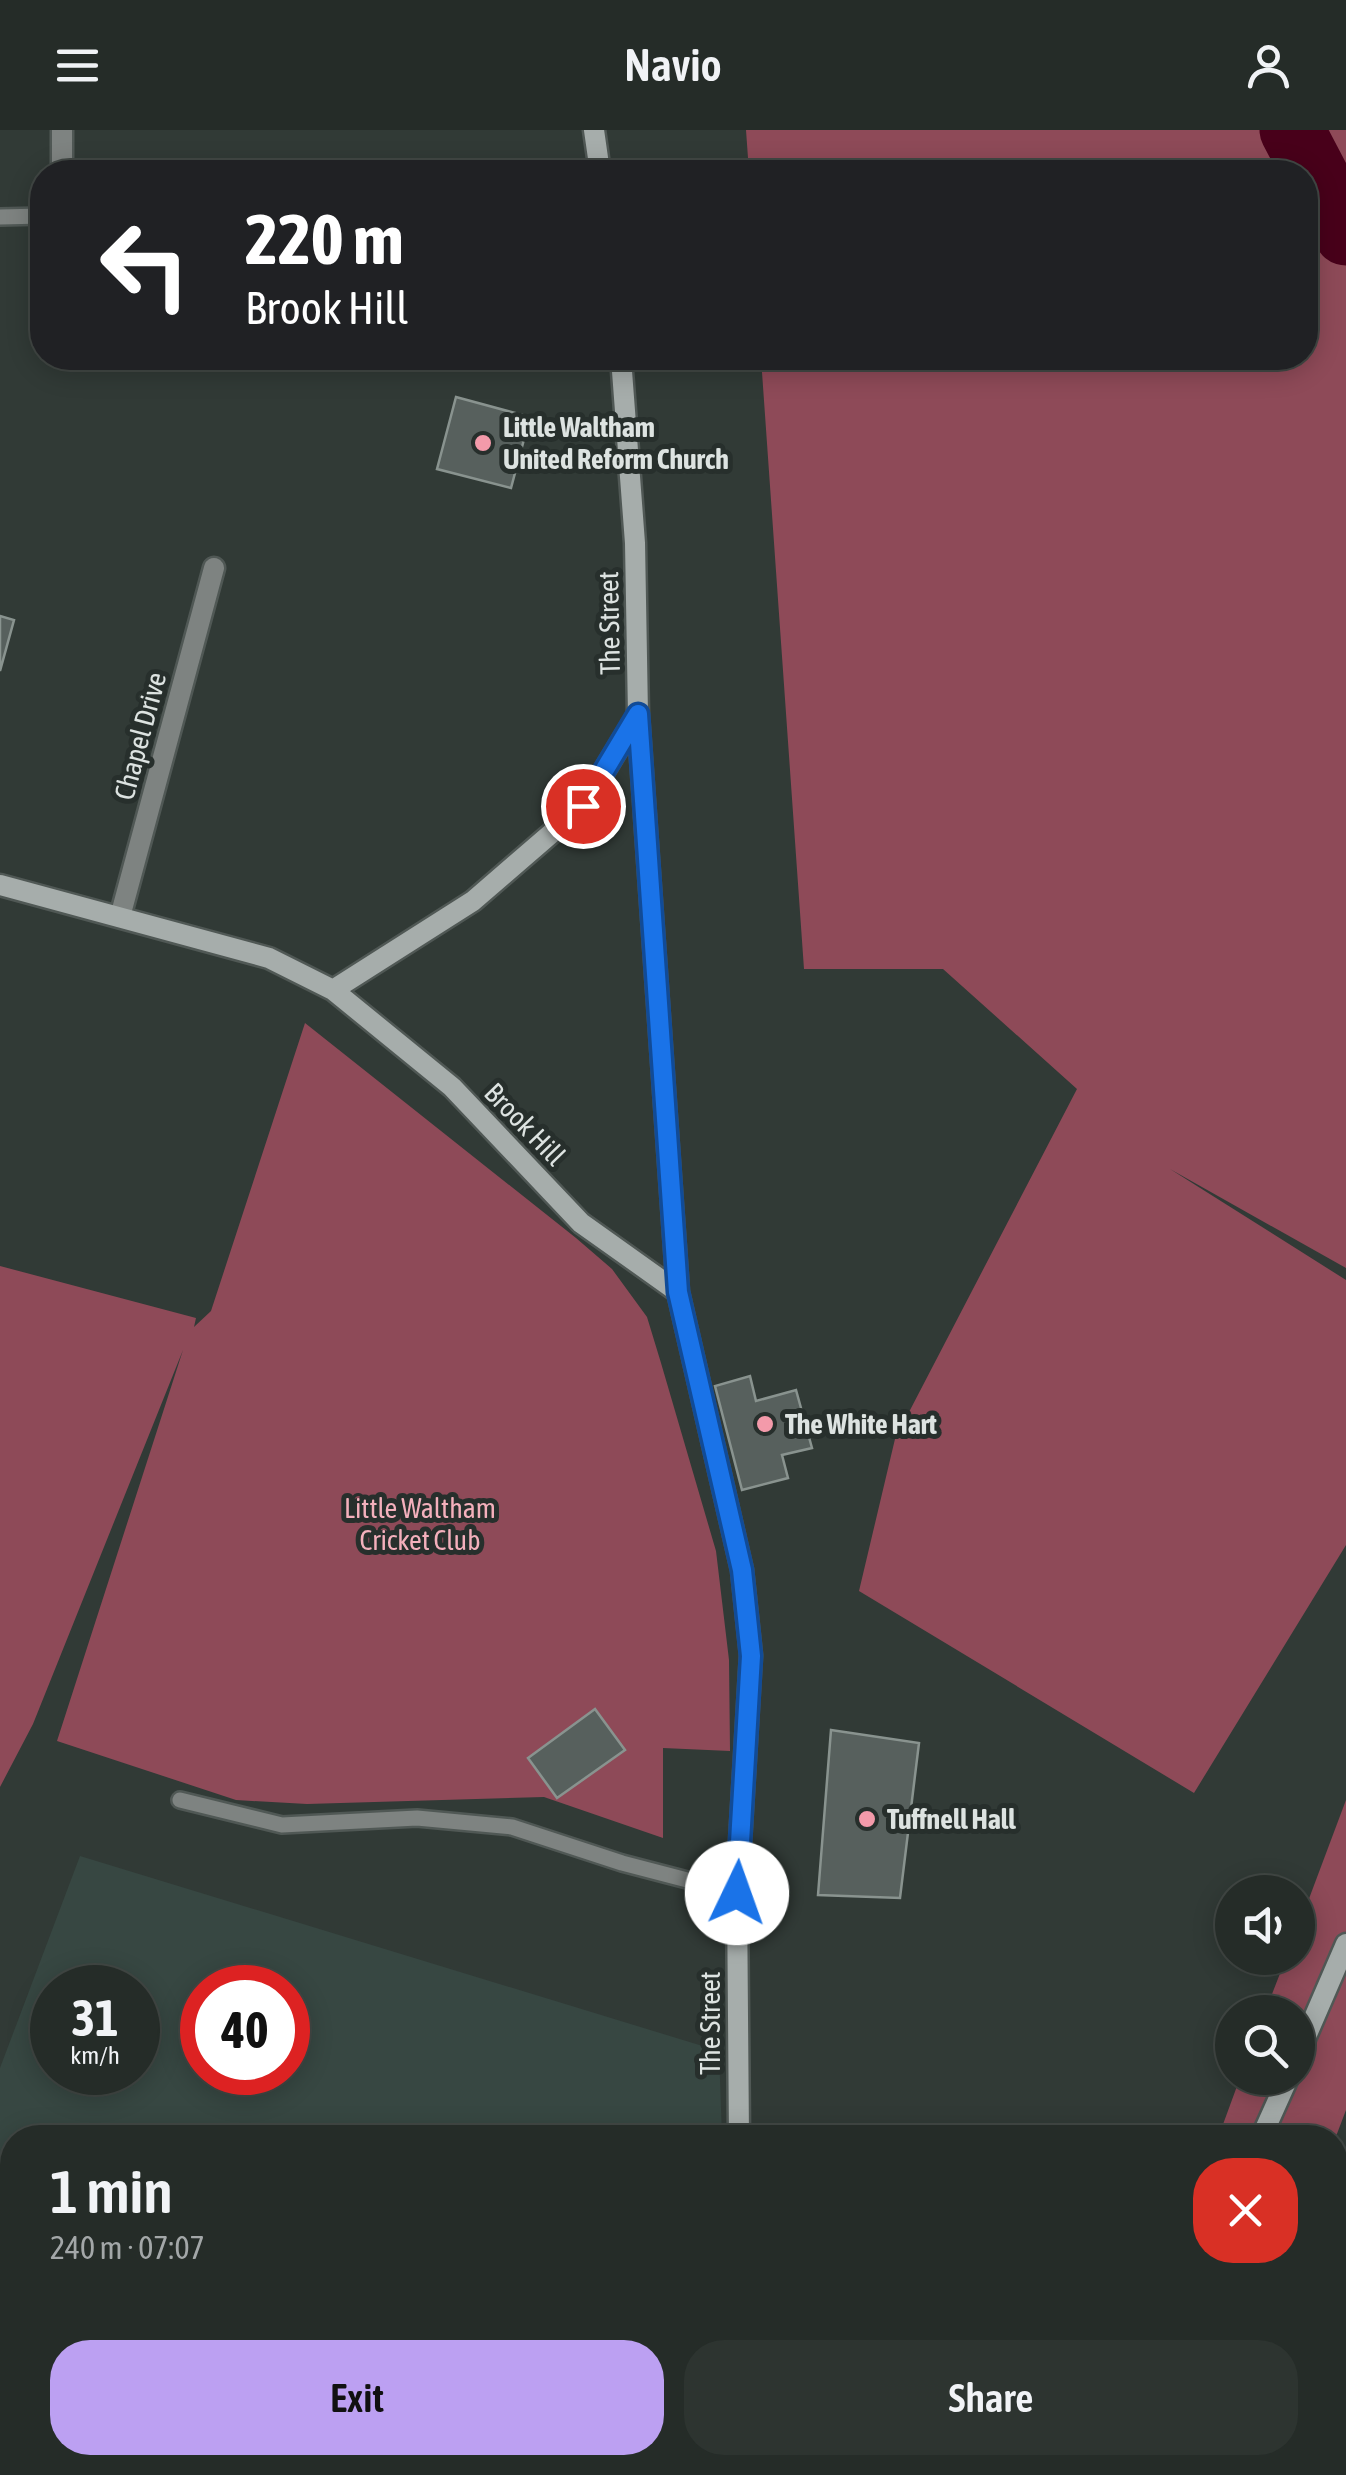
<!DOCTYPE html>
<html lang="en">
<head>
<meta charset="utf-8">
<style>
  body { margin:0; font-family:"Asap Condensed",sans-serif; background:#2d3430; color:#f1f3f6; height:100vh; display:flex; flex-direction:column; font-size:38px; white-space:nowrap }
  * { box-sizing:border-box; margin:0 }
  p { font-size:32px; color:#a3a7a8 }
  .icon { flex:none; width:55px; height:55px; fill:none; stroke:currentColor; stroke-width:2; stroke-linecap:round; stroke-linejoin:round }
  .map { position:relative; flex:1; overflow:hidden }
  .panel { position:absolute; left:0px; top:1995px; width:1348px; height:350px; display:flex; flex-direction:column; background:#252c28; border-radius:40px 40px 0 0; box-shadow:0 5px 25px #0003,0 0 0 2px #424845 }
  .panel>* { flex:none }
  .banner { position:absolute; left:30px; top:30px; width:1288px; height:210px; border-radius:40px; box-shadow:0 5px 25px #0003,0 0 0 2px #424845; background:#202124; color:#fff; overflow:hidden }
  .fabs { position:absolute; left:1215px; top:1745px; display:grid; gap:20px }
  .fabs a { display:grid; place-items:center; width:100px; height:100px; border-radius:50%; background:#252c28; box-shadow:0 5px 25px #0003,0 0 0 2px #424845; font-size:50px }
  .speed { position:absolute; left:30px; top:1835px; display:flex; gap:20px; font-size:50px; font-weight:700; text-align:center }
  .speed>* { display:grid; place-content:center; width:130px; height:130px; border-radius:50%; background:#252c28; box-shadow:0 5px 25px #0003,0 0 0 2px #424845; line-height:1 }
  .speed small { font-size:25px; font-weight:400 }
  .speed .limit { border:15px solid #d22; background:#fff; color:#111 }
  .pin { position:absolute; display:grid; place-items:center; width:85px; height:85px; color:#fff; margin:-42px; border:5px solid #fff; border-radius:50%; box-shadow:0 2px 10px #0007 }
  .me { position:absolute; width:110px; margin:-55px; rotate:3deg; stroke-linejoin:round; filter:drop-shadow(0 0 8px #0008) }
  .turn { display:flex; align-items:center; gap:35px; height:210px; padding:0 50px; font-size:45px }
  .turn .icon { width:130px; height:130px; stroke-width:2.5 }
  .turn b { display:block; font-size:70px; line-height:85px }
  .round { display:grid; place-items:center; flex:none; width:105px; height:105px; border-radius:40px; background:#2d3430 }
  .summary { display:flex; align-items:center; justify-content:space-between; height:170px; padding:0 50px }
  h1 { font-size:60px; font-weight:600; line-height:75px }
  .cta { display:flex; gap:20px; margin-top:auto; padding:20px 50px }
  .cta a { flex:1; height:115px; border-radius:40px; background:#bca0f2; color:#111; font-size:40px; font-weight:600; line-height:115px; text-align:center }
  .cta a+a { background:#2d3430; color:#f1f3f6 }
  header { display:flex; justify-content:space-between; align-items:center; height:130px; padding:0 50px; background:#252c28; font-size:45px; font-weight:600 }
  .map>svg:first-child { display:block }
</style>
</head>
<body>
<header><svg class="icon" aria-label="menu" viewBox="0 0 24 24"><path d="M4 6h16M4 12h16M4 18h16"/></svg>Navio<svg class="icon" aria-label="person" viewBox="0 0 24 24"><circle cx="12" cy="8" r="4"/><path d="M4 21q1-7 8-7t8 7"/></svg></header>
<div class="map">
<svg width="1346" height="2345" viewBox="0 0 1346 2345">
  <rect width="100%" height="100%" fill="#313a36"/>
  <!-- built -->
  <path fill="#374742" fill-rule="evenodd" d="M80,1726L719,1921L722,2007L12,2008V2320L0,2316V1938ZM52,1858H138V1942H52ZM202,1858H288V1942H202Z
    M46,2333L318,2332V2333L311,2345H80Z"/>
  <!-- green -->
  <path fill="#8e4a58" d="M746,0H1346V1138L1170,1039L1346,1150V1415L1194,1663L859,1461L895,1309L1077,959L943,839H804L761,228H1305V42H749Z
    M305,893L576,1108L612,1139L647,1187L661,1233L716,1421L729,1530L730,1621L663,1618V1708L544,1667L307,1674L236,1670L57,1611L183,1220L33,1594L0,1657V1136L196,1188L194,1197L211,1181Z
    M1346,1670V1980L1335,2009L1218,2008L1240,1948H1298V1882H1265L1286,1828H1298V1798Z
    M341,2333L732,2332V2345H332Z
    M1066,2333L1065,2345H795V2332Z"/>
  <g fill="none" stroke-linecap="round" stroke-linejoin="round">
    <!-- river -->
    <path stroke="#48001a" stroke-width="65" d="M1292,0L1346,103"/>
  </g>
  <!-- building -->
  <path fill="#57605d" stroke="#89938f" stroke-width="2.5" d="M456,267L530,287L511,358L437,339Z
    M0,486L14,490L0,541Z
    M750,1246L756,1271L796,1260L812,1318L782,1325L788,1348L742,1360L715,1256Z
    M595,1579L625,1620L557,1668L528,1628Z
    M831,1600L919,1613L900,1768L818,1765Z"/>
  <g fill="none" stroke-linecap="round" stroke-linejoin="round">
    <!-- lane casing -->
    <g stroke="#505855" stroke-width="20">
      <path id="lane" d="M0,87L42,86
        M180,1670L282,1695L417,1688L512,1697L622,1733L737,1763"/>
    </g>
    <!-- street casing -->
    <g stroke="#505855" stroke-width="25">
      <path id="street" d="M62,0V42
        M120,787L214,438"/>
    </g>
    <!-- secondary casing -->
    <g stroke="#505855" stroke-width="25">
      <path id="secondary" d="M594,0L600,42
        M621,228L635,413L638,585L678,1162L742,1440L751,1525L737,1763L739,2008
        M0,755L269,828L333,860L452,957L581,1093L678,1162
        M333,860L473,771L583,676L638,585
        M1298,1925L1346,1814
        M1261,2008L1288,1948
        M770,2345L771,2332
        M1115,2345L1120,2332"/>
    </g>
    <!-- lane -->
    <use href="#lane" stroke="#7e8381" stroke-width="15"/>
    <!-- street -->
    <use href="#street" stroke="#7e8381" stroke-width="20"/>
    <!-- secondary -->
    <use href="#secondary" stroke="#a6adab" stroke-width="20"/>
  </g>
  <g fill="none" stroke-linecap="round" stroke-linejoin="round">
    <!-- route casing -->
    <g stroke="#114b97" stroke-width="25">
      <path id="route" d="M583,676L638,584L678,1162L742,1440L751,1526L737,1763"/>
    </g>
    <!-- route -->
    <use href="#route" stroke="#1a73e8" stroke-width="18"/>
  </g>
  <!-- markers -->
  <g fill="#f39aaa" stroke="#272f2c" stroke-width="4">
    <circle cx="483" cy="313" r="10"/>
    <circle cx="765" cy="1294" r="10"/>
    <circle cx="867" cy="1689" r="10"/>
  </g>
  <g text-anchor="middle" stroke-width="10" stroke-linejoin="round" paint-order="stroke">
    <!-- poi labels -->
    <g font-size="28" font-weight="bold" fill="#dde3e1" stroke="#272f2c" text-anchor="start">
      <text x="503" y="307">Little Waltham<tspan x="503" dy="32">United Reform Church</tspan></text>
      <text x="785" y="1304">The White Hart</text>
      <text x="887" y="1699">Tuffnell Hall</text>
    </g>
    <!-- street labels -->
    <g font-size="28" fill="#dde3e1" stroke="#272f2c">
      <text transform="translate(609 493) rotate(-91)" y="10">The Street</text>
      <text transform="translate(140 606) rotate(-75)" y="10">Chapel Drive</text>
      <text transform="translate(525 994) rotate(46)" y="10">Brook Hill</text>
      <text transform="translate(710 1893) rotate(-90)" y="10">The Street</text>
    </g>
    <!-- park labels -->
    <g font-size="28" fill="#f4b0bc" stroke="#272f2c">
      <text x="420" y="1388">Little Waltham<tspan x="420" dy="32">Cricket Club</tspan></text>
    </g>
  </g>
</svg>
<div class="fabs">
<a><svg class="icon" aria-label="sound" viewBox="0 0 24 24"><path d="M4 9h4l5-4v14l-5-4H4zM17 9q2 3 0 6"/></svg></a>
<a><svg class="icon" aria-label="search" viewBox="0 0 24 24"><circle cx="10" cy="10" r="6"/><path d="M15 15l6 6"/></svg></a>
</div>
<div class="speed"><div>31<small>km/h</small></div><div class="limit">40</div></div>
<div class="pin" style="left:583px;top:676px;background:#d93025"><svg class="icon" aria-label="arrive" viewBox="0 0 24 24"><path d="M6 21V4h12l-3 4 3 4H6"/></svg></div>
<svg class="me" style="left:737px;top:1763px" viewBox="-20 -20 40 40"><circle r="19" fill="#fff"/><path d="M0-13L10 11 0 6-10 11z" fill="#1a73e8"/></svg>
<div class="banner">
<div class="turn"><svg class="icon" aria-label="left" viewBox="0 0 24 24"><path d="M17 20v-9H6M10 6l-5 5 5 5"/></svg><div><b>220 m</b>Brook Hill</div></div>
</div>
<section class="panel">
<div class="summary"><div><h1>1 min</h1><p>240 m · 07:07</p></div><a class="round" style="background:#d93025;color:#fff"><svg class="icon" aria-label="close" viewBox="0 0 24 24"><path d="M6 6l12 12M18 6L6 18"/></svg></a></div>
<div class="cta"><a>Exit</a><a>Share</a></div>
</section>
</div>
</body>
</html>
